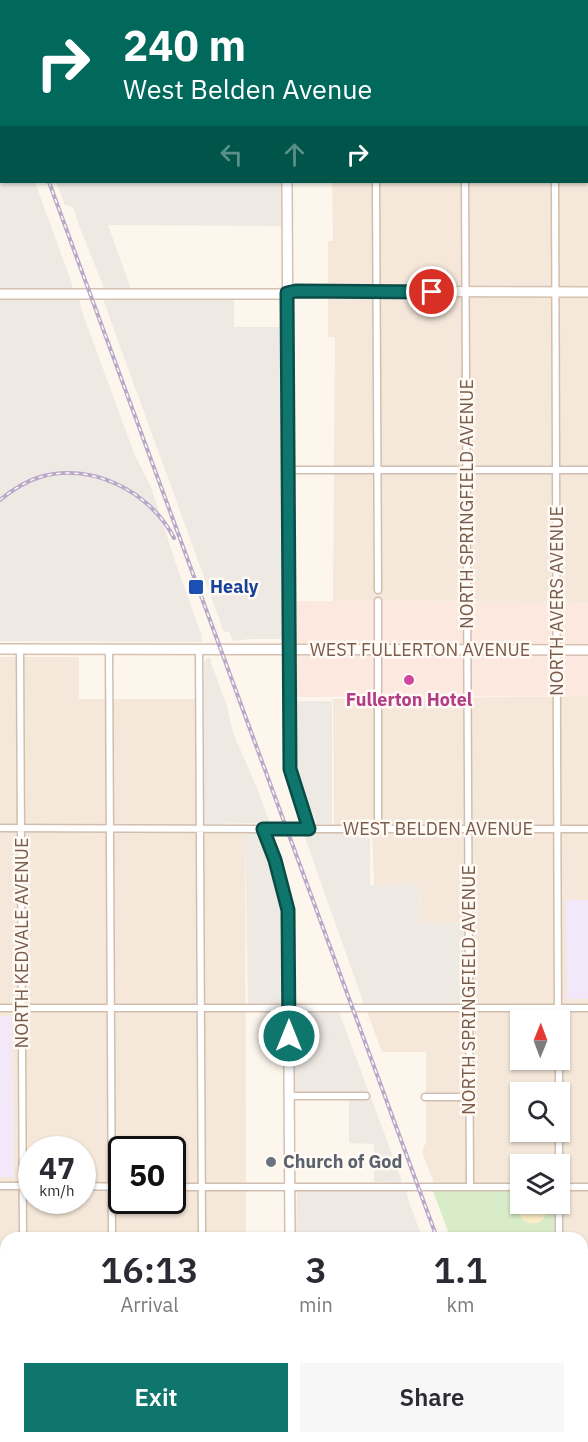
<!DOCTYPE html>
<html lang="en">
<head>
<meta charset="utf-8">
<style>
  body { margin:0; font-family:"IBM Plex Sans",sans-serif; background:#f7f7f7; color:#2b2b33; height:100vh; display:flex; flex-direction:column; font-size:22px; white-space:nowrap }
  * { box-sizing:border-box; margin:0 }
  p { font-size:20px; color:#7c7c81 }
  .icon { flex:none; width:33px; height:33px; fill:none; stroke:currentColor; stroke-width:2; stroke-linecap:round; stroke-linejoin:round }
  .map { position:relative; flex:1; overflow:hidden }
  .panel { position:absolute; left:0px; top:1232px; width:588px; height:212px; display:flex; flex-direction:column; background:#fff; border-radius:18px 18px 0 0; box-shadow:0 2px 4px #0004 }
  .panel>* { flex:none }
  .guide { position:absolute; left:0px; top:0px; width:588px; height:183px; box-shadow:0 2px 4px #0004; background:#00695c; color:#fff; overflow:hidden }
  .needle { width:39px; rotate:1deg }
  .fabs { position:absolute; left:510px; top:1010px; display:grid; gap:12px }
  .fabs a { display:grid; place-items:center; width:60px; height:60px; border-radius:0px; background:#fff; box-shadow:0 2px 4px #0004; font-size:30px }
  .speed { position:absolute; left:18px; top:1136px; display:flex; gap:12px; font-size:30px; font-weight:700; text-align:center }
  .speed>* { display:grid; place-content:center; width:78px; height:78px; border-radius:50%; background:#fff; box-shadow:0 2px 4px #0004; line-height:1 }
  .speed small { font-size:15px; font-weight:400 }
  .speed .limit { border:3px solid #111; border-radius:9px; background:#fff; color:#111 }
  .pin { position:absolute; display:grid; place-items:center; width:51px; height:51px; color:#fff; margin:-26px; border:3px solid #fff; border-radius:50%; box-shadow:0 2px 6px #0007 }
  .me { position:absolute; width:66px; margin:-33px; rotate:0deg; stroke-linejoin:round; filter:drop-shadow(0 0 4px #0008) }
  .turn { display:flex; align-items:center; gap:21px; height:126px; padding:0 24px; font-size:27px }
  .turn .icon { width:78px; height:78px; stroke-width:2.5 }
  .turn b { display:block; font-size:42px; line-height:51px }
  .lanes { display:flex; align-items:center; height:57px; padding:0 24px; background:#0003; justify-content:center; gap:30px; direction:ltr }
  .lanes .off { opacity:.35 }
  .eta { display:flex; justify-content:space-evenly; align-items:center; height:102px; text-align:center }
  .eta b { font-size:36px; font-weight:600; line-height:42px }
  .primary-button { display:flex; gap:12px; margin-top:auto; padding:12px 24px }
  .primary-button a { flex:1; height:69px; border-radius:0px; background:#0f766e; color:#fff; font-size:24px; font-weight:600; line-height:69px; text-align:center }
  .primary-button a+a { background:#f7f7f7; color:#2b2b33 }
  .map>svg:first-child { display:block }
</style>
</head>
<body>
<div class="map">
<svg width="588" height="1442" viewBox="0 0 588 1442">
  <rect width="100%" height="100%" fill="#fdf6ec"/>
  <!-- residential -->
  <path fill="#f5e8da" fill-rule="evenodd" d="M557,0H588V286L328,285V241H333L332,182H586V2L557,1Z
    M328,297H588V602L333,601L335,337H328Z
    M0,657H79V699H199L198,833L245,834L246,1237L6,1238V1318H0ZM32,1149H82V1200H32ZM122,1149H172V1200H122Z
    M588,696V1323H582V1238L563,1237V1183H560V1164H520V1183H434L422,1152L426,1142V1052H382L364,1004L466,1003L464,923H420L419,884L374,885L372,829H334L333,699ZM520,1020H560V1059H520ZM520,1092H560V1131H520Z
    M0,1411H6V1437H427V1442H0Z"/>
  <!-- commercial -->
  <path fill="#fde8e0" d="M297,601L588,602V696L297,697Z"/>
  <!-- industrial -->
  <path fill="#efe9e4" d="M0,87L2,91V182H35L72,284V288H0Z
    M56,182H281V226L108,225L131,289L104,288L80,228L73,207L65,205Z
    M0,300H80L81,309L134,453L151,487L178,570L201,633L202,642L0,641Z
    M104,300H234V327H281L282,639H250L233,641L229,632H224L105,305Z
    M207,658H211V663L227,706L233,733L257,788L270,823L204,824V662Z
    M296,701H332V824H317L295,771Z
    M245,833H258L283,904V1003L248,1004Z
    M319,833H370V885L419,884L420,923H464L466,1004H364L304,835Z
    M295,1012H339L401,1178V1183L374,1182V1144L349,1143V1099L294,1100Z
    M297,1191H407V1196L422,1237H296Z"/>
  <!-- education -->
  <path fill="#f3e8fa" d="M566,900H588V999H567Z
    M0,1016H12L14,1177H0Z"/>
  <!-- green -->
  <path fill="#d8ecc9" d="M433,1191H520V1203H555V1237H450Z"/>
  <!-- sand -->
  <path fill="#fcefc7" d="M521,1203H545C545,1207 547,1210 546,1214C543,1229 512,1227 521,1203Z"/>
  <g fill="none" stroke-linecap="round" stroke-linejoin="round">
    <!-- street casing -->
    <g stroke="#d1beb0" stroke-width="9">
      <path id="street" d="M107,0V2
        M375,0V2
        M554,0V2
        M586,111H588
        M376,182L378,590
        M465,182L470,1187
        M555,182L558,1020
        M289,470H588
        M378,601V829
        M20,649L23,1238
        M109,649L112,1238
        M199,649L202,1238
        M0,828L263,829
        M309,829H588
        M0,1008H588
        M559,1059V1092
        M290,1096H366
        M425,1097H470
        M559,1131V1164
        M0,1186H32
        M82,1186L122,1187
        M172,1187H520
        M560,1187H588
        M559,1203V1238
        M25,1437V1442
        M113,1437L114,1442
        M203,1437V1442
        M381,1437V1442
        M472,1437V1442"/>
    </g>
    <!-- secondary casing -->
    <g stroke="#d6c0b0" stroke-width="12">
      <path id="secondary" d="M286,0V2
        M287,182L290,769L309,829H263L275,860L288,910L290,1238
        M0,294H279L296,291L588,292
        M0,649L588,650
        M0,1366H6
        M582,1366H588
        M292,1437V1442"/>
    </g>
    <!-- street -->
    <use href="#street" stroke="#fff" stroke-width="6"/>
    <!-- secondary -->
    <use href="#secondary" stroke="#fff" stroke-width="9"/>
    <!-- rail casing -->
    <g stroke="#b9a8c9" stroke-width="4">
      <path id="rail" d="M0,48L2,52
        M49,182L437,1238
        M0,500C11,491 26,481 40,477C91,462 150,491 174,538
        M509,1437L511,1442"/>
    </g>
    <!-- rail -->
    <use href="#rail" stroke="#fffaf3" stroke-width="1.5" stroke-dasharray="4.5" stroke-linecap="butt"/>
  </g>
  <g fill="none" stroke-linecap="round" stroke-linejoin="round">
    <!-- route casing -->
    <g stroke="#0a4d48" stroke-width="15">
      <path id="route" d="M289,1036L288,910L275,860L263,829H309L290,769L287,293L296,291L432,292"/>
    </g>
    <!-- route -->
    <use href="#route" stroke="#0f766e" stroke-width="10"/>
  </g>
  <!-- markers -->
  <rect fill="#1a4fb4" stroke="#fffaf3" stroke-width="2" x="188" y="579" width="16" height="16" rx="3"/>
  <circle fill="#d1479c" stroke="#fffaf3" stroke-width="2" cx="409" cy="680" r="6"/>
  <circle fill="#6b7280" stroke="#fffaf3" stroke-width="2" cx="271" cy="1162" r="6"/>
  <g text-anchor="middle" stroke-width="5" stroke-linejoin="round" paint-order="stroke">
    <!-- street labels -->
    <g font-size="18" fill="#7a5c4d" stroke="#fffaf3">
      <text transform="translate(467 504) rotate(-90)" y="6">NORTH SPRINGFIELD AVENUE</text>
      <text transform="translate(557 601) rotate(-90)" y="6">NORTH AVERS AVENUE</text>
      <text x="420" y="656">WEST FULLERTON AVENUE</text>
      <text x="438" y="835">WEST BELDEN AVENUE</text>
      <text transform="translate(22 943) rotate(-90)" y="6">NORTH KEDVALE AVENUE</text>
      <text transform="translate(469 990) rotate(-90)" y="6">NORTH SPRINGFIELD AVENUE</text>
    </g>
    <!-- transit labels -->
    <g font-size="18" font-weight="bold" fill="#164399" stroke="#fffaf3" text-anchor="start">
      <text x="210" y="593">Healy</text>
    </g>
    <!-- hotel labels -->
    <g font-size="18" font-weight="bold" fill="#b23c85" stroke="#fffaf3">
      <text x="409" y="706">Fullerton Hotel</text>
    </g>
    <!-- worship labels -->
    <g font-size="18" font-weight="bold" fill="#5b616d" stroke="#fffaf3" text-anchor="start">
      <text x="283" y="1168">Church of God</text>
    </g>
  </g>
</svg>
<div class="fabs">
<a><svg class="needle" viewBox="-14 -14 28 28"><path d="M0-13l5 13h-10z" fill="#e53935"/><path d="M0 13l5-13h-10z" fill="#7c7c81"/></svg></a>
<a><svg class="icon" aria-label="search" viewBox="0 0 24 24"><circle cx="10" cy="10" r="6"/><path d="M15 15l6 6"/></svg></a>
<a><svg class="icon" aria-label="layers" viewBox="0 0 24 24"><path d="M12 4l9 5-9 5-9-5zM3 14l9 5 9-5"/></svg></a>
</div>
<div class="speed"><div>47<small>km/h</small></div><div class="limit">50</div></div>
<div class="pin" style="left:432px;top:292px;background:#d93025"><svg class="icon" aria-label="arrive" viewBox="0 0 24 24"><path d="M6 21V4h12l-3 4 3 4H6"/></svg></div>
<svg class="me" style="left:289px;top:1036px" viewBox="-20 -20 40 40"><circle r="17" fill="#0f766e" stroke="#fff" stroke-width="3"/><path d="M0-11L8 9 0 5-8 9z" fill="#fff"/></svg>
<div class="guide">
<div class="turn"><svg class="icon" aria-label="right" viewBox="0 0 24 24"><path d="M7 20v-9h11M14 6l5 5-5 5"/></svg><div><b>240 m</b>West Belden Avenue</div></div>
<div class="lanes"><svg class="icon off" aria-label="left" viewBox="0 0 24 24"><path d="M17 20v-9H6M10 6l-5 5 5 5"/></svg><svg class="icon off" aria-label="ahead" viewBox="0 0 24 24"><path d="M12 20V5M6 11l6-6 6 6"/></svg><svg class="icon" aria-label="right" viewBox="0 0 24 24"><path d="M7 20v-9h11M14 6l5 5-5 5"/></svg></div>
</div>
<section class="panel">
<div class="eta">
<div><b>16:13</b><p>Arrival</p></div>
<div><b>3</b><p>min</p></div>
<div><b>1.1</b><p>km</p></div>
</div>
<div class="primary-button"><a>Exit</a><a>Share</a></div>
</section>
</div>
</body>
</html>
